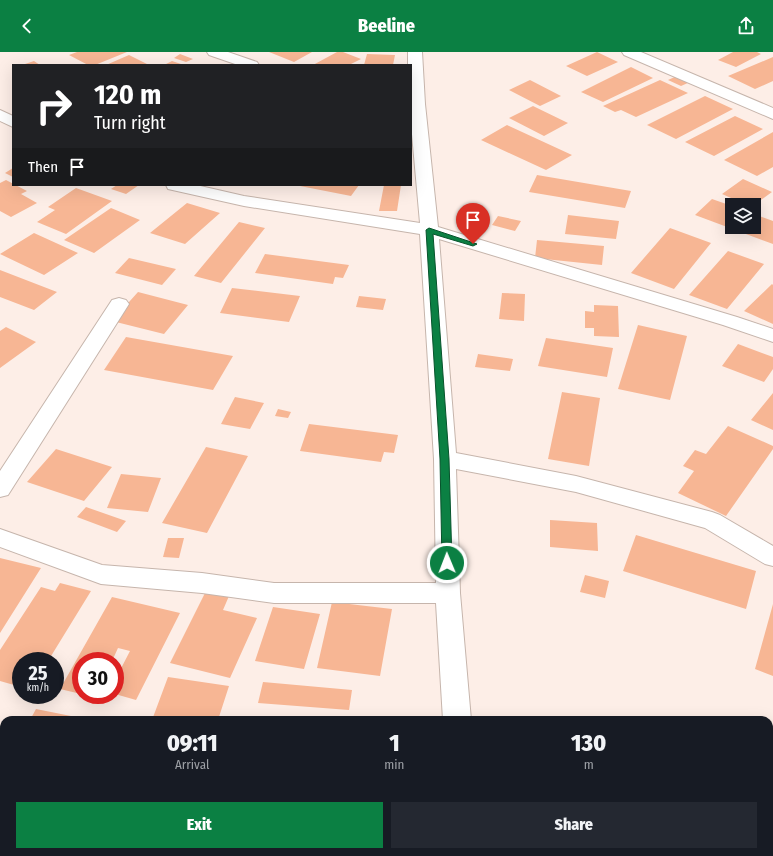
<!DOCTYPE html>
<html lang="en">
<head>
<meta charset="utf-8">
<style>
  body { margin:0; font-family:"Fira Sans Condensed",sans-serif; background:#242831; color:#f1f3f6; height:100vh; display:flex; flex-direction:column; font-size:15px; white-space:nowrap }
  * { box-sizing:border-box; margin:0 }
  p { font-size:13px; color:#9ea1a6 }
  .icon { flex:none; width:22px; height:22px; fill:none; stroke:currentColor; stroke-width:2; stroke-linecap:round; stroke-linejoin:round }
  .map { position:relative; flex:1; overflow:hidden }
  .details { position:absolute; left:0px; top:664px; width:773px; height:140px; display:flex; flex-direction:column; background:#171b24; border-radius:12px 12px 0 0; box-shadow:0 4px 16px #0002 }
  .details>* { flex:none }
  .top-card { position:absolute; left:12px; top:12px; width:400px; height:122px; border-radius:0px; box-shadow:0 4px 16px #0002; background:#202124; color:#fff; overflow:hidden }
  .tools { position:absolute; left:725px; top:146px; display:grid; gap:8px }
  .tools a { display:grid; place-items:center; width:36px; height:36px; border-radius:0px; background:#171b24; box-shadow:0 4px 16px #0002; font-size:20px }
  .speed { position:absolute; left:12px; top:600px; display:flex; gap:8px; font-size:20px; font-weight:700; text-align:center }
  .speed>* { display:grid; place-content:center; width:52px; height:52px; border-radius:50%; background:#171b24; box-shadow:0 4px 16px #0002; line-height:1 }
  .speed small { font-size:10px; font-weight:400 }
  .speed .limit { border:6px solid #d22; background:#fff; color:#111 }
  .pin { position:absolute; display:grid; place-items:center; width:34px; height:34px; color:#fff; margin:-41px -17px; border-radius:50% 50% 50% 0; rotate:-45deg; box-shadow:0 0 4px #0007 }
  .pin .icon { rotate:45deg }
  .me { position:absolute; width:44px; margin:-22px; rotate:359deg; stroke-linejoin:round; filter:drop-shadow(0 0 3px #0008) }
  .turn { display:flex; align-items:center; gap:14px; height:84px; padding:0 16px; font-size:18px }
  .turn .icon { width:52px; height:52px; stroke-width:2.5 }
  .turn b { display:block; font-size:28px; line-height:34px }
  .then { display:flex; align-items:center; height:38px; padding:0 16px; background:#0003; gap:8px; font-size:15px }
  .eta { display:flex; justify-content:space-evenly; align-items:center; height:68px; text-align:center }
  .eta b { font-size:24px; font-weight:800; line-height:28px }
  .action { display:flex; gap:8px; margin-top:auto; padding:8px 16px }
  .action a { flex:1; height:46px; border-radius:0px; background:#0b8043; color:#fff; font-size:16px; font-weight:800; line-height:46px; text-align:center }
  .action a+a { background:#242831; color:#f1f3f6 }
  header { display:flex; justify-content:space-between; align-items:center; height:52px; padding:0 16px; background:#0b8043; color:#fff; font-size:18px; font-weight:800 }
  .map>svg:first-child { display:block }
</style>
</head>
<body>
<header><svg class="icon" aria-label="back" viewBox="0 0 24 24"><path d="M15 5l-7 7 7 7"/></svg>Beeline<svg class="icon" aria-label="share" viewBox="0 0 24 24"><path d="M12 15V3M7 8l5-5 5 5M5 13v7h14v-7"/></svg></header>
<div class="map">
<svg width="773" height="804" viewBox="0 0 773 804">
  <rect width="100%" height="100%" fill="#fdeee7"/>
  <!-- building -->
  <path fill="#f7b694" d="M77,0H127L95,13H88L69,3Z
    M269,0H312L294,10Z
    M337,0H343L361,7L349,13H313Z
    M597,0L618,10L587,24L566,14Z
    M733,0H757L761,2L736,15L718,8Z
    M180,2L193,7L186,10L174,6Z
    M367,2L395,3L393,13H364Z
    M129,3L149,13H106Z
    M773,5V29L755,37L728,24Z
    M34,9L40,13H22Z
    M172,9L184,13L166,12Z
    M631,15L653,26L603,50L581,40Z
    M677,24L690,30L681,34L668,28Z
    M530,28L561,44L540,54L509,38Z
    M660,28L688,41L636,65L621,58L615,60L603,54Z
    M705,44L733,57L676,87L647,73Z
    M533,54L568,71L544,84L509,66Z
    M735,64L763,77L714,104L685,90Z
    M507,73L572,103L546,118L481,88Z
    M773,80V115L757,124L724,108Z
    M13,116V125L5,121Z
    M537,123L631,139L625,156L529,140Z
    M743,127L772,140L754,153H747L722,142Z
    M6,128L27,139L21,142L37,151L11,165L0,159V131Z
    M117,133H139L126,142L111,137Z
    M301,133H359L351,144L300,134Z
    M384,133H401L397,159H379Z
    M76,136L112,149L66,182L37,170L55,158L48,155Z
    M712,147L732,154V175H754V162L773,169V192L695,163Z
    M187,151L220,161L185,192L150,181Z
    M111,156L140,168L94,201L64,188Z
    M568,163L619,169L616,187L565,182Z
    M498,164L521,169L515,179L492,173Z
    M239,170L265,176L221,231L194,224Z
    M670,176L711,191L674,237L631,221Z
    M34,181L78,201L44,223L0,202Z
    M537,188L604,194L602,213L535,206Z
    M728,199L764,212L727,257L689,243Z
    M265,202L349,213L343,226L335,225L333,232L255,221Z
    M129,206L176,217L162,233L115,221Z
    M0,218L57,240L34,258L0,245Z
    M772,232L773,233V272L744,259Z
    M232,236L300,244L289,270L220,261Z
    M138,240L188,253L164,282L112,269Z
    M502,241L525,242L524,269L499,267Z
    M359,244L386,247L383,258L356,255Z
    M594,253L618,254L619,285L594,284V276H585V259L594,260Z
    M638,273L687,284L670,348L618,337Z
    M6,275L36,290L0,316V279Z
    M126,285L233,304L213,338L104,318Z
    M546,286L613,296L607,325L538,314Z
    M738,292L773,305V317L764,330L722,314Z
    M478,302L513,307L510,319L475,315Z
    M562,340L600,346L589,414L548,407Z
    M773,341V378L751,368Z
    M235,345L264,351L250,377L221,372Z
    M278,357L291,360L288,366L275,364Z
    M309,372L398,383L394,401L384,400L381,410L300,399Z
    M728,374L773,394V397L726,464L678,441L694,419L683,414L695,398L706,402Z
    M206,395L248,404L207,481L162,471Z
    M56,397L112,415L84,449L27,430Z
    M121,422L161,426L148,460L107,456Z
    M86,455L126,469L117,480L77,465Z
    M550,468L597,471L598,499L550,495Z
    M636,483L756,519L746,557L623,519Z
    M168,486H184L179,506L163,505Z
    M0,506L41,516L0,581Z
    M585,523L609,529L605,546L580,540Z
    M60,531L91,539L48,609H21V635L0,629V598L41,535L55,539Z
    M206,539L229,544L223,558L257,566L230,626L170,611Z
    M112,545L180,561L136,648L115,642V628L130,599L118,596L112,609H81V642L60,637Z
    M332,550L392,557L380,624L317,616Z
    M773,552V624L755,617Z
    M273,555L320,562L304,617L255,609Z
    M168,625L229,634L218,668H152Z
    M263,630L352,638L349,658L258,651Z
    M36,657L86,667V668H30Z
    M769,702H773V753H769Z
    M4,745V800H54L52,804H0V753Z
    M769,780H773V804H662V800H769Z
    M89,800H150L148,804H87Z
    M192,800H255L254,804H190Z
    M272,800H349L348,804H270Z"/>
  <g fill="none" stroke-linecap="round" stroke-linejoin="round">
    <!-- minor casing -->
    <g stroke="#c6b5ac" stroke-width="2">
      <path id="minor" d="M207,0H228L257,10L259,13H238L209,3Z
        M408,0H422L425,52L438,175L737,265L773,277V290L723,273L439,187L456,401L576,424L712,460L720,463L773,494V514L765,512L705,476L576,440L456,417L460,541L471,668H443L436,551H274L202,541L101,532L0,495V477L102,513L202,521L274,531H436L434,407L420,182L244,154L168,137L166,133H196L244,144L420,171L411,71V13H408Z
        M622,0H641L773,56V67L624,3Z
        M0,58L13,64V75L0,69Z
        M119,246L126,248L129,252L8,443L0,445V419L112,248Z
        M451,800H481V804H451Z"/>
    </g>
    <!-- minor -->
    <use href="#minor" fill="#fff" fill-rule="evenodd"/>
  </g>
  <!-- route -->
  <path fill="#0b8043" stroke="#07532c" d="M429,176L477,192L473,194L433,182L449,407L452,511L451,514H444L442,511L440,407L426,178Z"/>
</svg>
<div class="tools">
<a><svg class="icon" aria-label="layers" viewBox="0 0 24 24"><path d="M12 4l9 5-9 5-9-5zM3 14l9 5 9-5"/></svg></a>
</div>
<div class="speed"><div>25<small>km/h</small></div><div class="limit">30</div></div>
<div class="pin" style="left:473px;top:192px;background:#d93025"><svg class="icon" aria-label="arrive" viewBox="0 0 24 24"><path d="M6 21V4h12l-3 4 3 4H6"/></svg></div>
<svg class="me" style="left:447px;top:511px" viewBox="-20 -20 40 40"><circle r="17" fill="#0b8043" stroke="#fff" stroke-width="3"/><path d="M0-11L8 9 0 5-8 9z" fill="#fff"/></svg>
<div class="top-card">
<div class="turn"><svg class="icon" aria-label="right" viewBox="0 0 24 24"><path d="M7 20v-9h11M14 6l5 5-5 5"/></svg><div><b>120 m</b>Turn right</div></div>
<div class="then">Then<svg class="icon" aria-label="arrive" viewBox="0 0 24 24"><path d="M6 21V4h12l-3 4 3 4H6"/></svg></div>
</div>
<section class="details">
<div class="eta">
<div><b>09:11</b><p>Arrival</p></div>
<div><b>1</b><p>min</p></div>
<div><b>130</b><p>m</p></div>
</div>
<div class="action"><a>Exit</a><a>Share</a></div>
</section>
</div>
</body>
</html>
